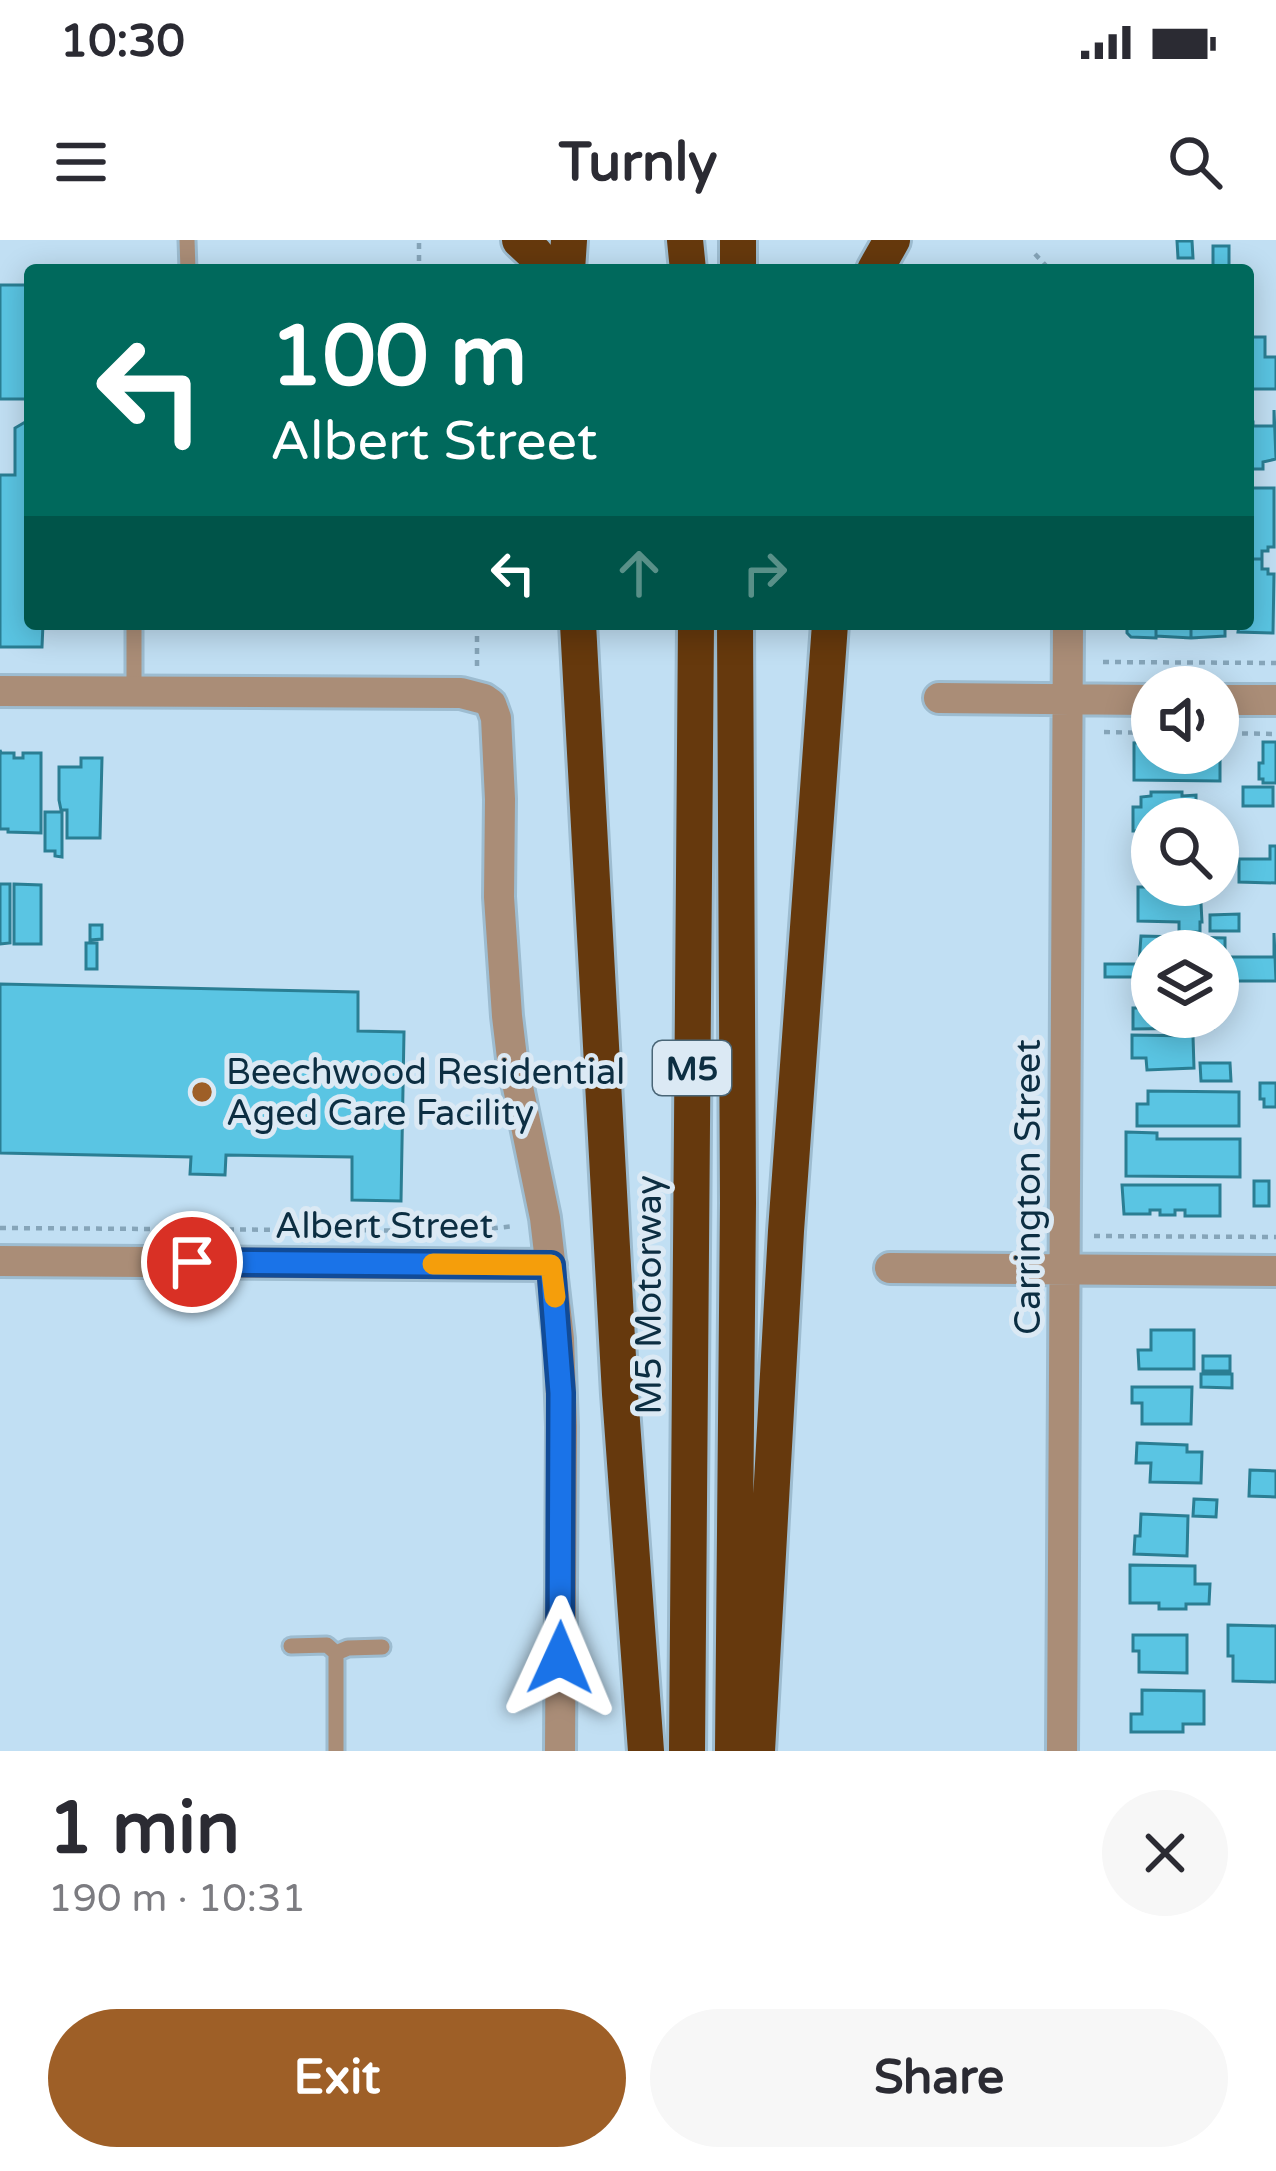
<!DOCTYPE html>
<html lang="en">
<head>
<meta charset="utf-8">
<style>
  body { margin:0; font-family:"Varela Round",sans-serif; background:#f7f7f7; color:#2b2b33; height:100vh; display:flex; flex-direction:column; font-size:45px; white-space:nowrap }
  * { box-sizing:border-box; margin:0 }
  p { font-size:39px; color:#7c7c81 }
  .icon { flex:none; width:66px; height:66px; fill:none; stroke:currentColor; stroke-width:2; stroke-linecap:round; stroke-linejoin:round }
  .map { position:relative; height:1511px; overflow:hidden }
  .side { display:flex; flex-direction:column; background:#fff; flex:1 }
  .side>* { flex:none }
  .banner { position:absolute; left:24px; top:24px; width:1230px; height:366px; border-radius:12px; box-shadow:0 6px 30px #0003; background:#00695c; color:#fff; overflow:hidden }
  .controls { position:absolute; left:1131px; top:426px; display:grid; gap:24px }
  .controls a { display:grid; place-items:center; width:108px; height:108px; border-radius:50%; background:#fff; box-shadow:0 6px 30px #0003; font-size:60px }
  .pin { position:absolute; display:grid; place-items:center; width:102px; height:102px; color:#fff; margin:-51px; border:6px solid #fff; border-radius:50%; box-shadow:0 3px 12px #0007 }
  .me { position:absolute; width:132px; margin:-66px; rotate:1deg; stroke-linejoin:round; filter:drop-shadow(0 0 9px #0008) }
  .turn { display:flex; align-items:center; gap:42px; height:252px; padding:0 48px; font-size:54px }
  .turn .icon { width:156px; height:156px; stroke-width:2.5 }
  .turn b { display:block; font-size:84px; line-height:102px }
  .lanes { display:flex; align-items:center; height:114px; padding:0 48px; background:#0003; justify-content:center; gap:60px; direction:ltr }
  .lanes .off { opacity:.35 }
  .round { display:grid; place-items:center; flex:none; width:126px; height:126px; border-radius:63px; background:#f7f7f7 }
  .summary { display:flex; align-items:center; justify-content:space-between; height:204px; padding:0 48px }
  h1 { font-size:72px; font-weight:800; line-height:90px }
  .cta { display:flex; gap:24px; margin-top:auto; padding:24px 48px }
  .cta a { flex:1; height:138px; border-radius:72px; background:#9e5f27; color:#fff; font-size:48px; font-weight:800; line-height:138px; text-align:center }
  .cta a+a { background:#f7f7f7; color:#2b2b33 }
  .status { display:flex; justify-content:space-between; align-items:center; height:84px; padding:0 60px; background:#fff; direction:ltr }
  .status svg { height:33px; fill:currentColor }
  header { display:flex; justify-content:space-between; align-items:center; height:156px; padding:0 48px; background:#fff; font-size:54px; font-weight:800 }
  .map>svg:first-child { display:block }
</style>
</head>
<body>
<div class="status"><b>10:30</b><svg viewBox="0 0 49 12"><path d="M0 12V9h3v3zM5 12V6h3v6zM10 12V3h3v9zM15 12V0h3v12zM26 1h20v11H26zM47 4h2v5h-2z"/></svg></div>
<header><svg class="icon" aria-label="menu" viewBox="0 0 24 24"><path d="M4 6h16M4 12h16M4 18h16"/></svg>Turnly<svg class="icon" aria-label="search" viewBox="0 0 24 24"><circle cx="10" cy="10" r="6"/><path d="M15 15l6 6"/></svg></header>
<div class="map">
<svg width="1276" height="1511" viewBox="0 0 1276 1511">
  <rect width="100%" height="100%" fill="#c1dff3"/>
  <!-- building -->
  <path fill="#5ac5e3" stroke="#2a7e93" stroke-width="3" d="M1177,1H1192L1193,18H1178Z
    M1213,6H1229V30H1213Z
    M0,45H30V384H43L42,407H0V235H15V188L27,181L26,159H0Z
    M1248,97H1265V117H1276V149H1248Z
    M1274,170L1276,219L1263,222V229H1248V182H1253V186H1274Z
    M1248,248H1274V307H1268V311H1262V319H1248Z
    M1248,319H1262V329H1268V334H1274L1273,393L1238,392L1239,384H1248Z
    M1127,384H1156V398L1131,397L1127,393Z
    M1156,384H1191V398L1156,396Z
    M1191,384H1225V396L1191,398Z
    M1149,502H1152V513H1218L1220,502V541L1134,540V503Z
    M1263,502H1276V543H1263V539H1259V523H1263Z
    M0,510L1,513H14V518H23V513H41V593L8,592V589H0Z
    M81,518H102L100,598H67V570H61L59,560V527H81Z
    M1243,547H1273V566H1243Z
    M1151,552H1182V556L1196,555V578L1152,579V591H1133V567H1141V557L1151,556Z
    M45,572H62V617L55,616V611H45Z
    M1144,604H1152V640L1144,639Z
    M1270,606H1276V643L1239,642V619H1270Z
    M0,644H10V703L0,704Z
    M14,644L41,645V704H14Z
    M1184,645H1200L1202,682H1200V692H1179V682L1138,681V647H1184Z
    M1239,674V691H1210V675Z
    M90,685H102V699L90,700Z
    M1274,693L1276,741H1230V717H1274Z
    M1141,696L1225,698V736H1218V711H1152V737H1105V724H1139Z
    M86,703H97V729H86Z
    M1218,742H1233V752H1226V757H1218Z
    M0,744L358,752V791L404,792L401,961L352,960V917L226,915L225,935L190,934L191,917L0,913Z
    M1150,754L1152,777H1213V788L1133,789V768H1145V764H1151Z
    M1132,795L1193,796L1194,828L1147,830L1146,818H1132Z
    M1200,823H1230L1231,841H1201Z
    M1260,843H1276V867H1264V859H1260Z
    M1148,851L1239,852V886H1137V864H1148Z
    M1126,892L1157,893V899H1240V937L1126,936Z
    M1254,941H1269V966H1254Z
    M1122,945H1220V976H1185V970H1175V975H1160V970H1150V974H1124Z
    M1151,1090H1194V1129H1139L1138,1110H1151Z
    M1203,1116H1230V1131H1203Z
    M1201,1134H1232V1148L1201,1147Z
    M1132,1147H1192L1191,1184H1142V1163H1132Z
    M1137,1203L1187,1205V1212H1202L1201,1243L1150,1242L1151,1223H1136Z
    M1250,1230L1276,1231V1257L1249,1256Z
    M1194,1259L1217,1260L1216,1277L1193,1276Z
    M1141,1274L1188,1276L1187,1316L1134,1314L1135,1296H1140Z
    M1130,1325L1195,1326V1344H1210L1209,1364H1186V1369H1159V1363H1130Z
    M1228,1385L1276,1386V1442L1233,1441V1416H1228Z
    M1133,1395H1187V1433L1139,1432V1411H1133Z
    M1142,1450L1204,1451V1484H1183V1492H1131V1474H1142Z"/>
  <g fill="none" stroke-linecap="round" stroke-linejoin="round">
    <!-- lane casing -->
    <g stroke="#9dbcd0" stroke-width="21">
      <path id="lane" d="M187,0L188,30
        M134,384V452
        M291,1406L327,1405L336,1413V1511
        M336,1413L348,1408L382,1407"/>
    </g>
    <!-- street casing -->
    <g stroke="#9dbcd0" stroke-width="36">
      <path id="street" d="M0,451L461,453L484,459L491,464L496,478L500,559L499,657L507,776L512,818L545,978L559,1099L562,1187L560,1511
        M939,458L1152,460
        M1218,460H1276
        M0,1021L551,1025
        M890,1028L1276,1031
        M1062,1511L1068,384"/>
    </g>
    <!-- highway casing -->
    <g stroke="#9dbcd0" stroke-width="42">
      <path id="highway" d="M520,0L535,14L546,30
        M685,0L688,30
        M738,0V30
        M567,30L569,0
        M875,30L892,0
        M578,384L620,1154L646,1511
        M687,1511L696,384
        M733,1511L738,963L735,384
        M757,1511L786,991L830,384"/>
    </g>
    <!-- path -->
    <path stroke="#86a5b9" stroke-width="4.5" stroke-dasharray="6 6" stroke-linecap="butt" d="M419,3V30
      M1035,14L1050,30
      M1103,422L1276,423
      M477,426V384
      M1104,492L1152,493
      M1218,493L1276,494
      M0,988L470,991L514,986
      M1094,996L1276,997"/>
    <!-- lane -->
    <use href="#lane" stroke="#aa8d77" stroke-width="15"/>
    <!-- street -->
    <use href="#street" stroke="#aa8d77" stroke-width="30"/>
    <!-- highway -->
    <use href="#highway" stroke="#66390d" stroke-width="36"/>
  </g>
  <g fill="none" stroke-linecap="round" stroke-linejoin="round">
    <!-- route casing -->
    <g stroke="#114b97" stroke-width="30">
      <path id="route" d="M192,1022L551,1025L561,1153L560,1418"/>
    </g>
    <!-- route -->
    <use href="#route" stroke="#1a73e8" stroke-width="21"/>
    <!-- slow -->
    <path stroke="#f59e0b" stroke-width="21" d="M433,1024L551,1025L555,1057"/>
  </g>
  <!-- markers -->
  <circle fill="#9e5f27" stroke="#dbe9f4" stroke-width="4.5" cx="202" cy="852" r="12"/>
  <g text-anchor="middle" stroke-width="10" stroke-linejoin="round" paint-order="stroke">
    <!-- shield labels -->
    <rect fill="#dbe9f4" stroke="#4a6677" stroke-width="3" x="653" y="801" width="78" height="54" rx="9"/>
    <g font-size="33" font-weight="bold" fill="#0c2e42">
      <text x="692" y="840">M5</text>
    </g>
    <!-- poi labels -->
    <g font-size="36" fill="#0c2e42" stroke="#dbe9f4" text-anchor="start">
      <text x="226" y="844">Beechwood Residential<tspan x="226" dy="41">Aged Care Facility</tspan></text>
    </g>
    <!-- street labels -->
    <g font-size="36" fill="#0c2e42" stroke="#dbe9f4">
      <text transform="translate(1027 947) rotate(-90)" y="13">Carrington Street</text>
      <text x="384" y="998">Albert Street</text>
      <text transform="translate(648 1055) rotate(-90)" y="13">M5 Motorway</text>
    </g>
  </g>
</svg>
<div class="controls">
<a><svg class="icon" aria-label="sound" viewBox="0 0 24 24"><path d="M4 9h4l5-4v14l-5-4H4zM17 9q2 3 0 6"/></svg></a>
<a><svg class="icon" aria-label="search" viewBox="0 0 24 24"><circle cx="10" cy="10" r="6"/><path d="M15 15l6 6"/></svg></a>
<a><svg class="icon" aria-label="layers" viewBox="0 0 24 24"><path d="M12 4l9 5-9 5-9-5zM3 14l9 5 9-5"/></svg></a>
</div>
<div class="pin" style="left:192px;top:1022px;background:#d93025"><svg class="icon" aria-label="arrive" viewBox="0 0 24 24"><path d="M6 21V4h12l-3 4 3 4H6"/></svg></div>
<svg class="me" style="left:560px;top:1418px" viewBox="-20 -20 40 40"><path d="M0-17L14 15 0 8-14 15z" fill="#1a73e8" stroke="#fff" stroke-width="4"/></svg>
<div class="banner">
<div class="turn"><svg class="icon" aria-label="left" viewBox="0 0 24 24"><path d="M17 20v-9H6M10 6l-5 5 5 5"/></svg><div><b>100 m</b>Albert Street</div></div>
<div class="lanes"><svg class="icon" aria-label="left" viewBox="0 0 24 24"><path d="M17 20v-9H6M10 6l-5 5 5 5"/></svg><svg class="icon off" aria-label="ahead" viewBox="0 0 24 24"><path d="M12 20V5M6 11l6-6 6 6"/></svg><svg class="icon off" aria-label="right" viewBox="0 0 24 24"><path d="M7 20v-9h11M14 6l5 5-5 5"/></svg></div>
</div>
</div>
<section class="side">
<div class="summary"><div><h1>1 min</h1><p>190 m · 10:31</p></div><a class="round"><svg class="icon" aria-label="close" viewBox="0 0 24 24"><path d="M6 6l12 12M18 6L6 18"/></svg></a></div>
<div class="cta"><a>Exit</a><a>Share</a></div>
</section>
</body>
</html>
